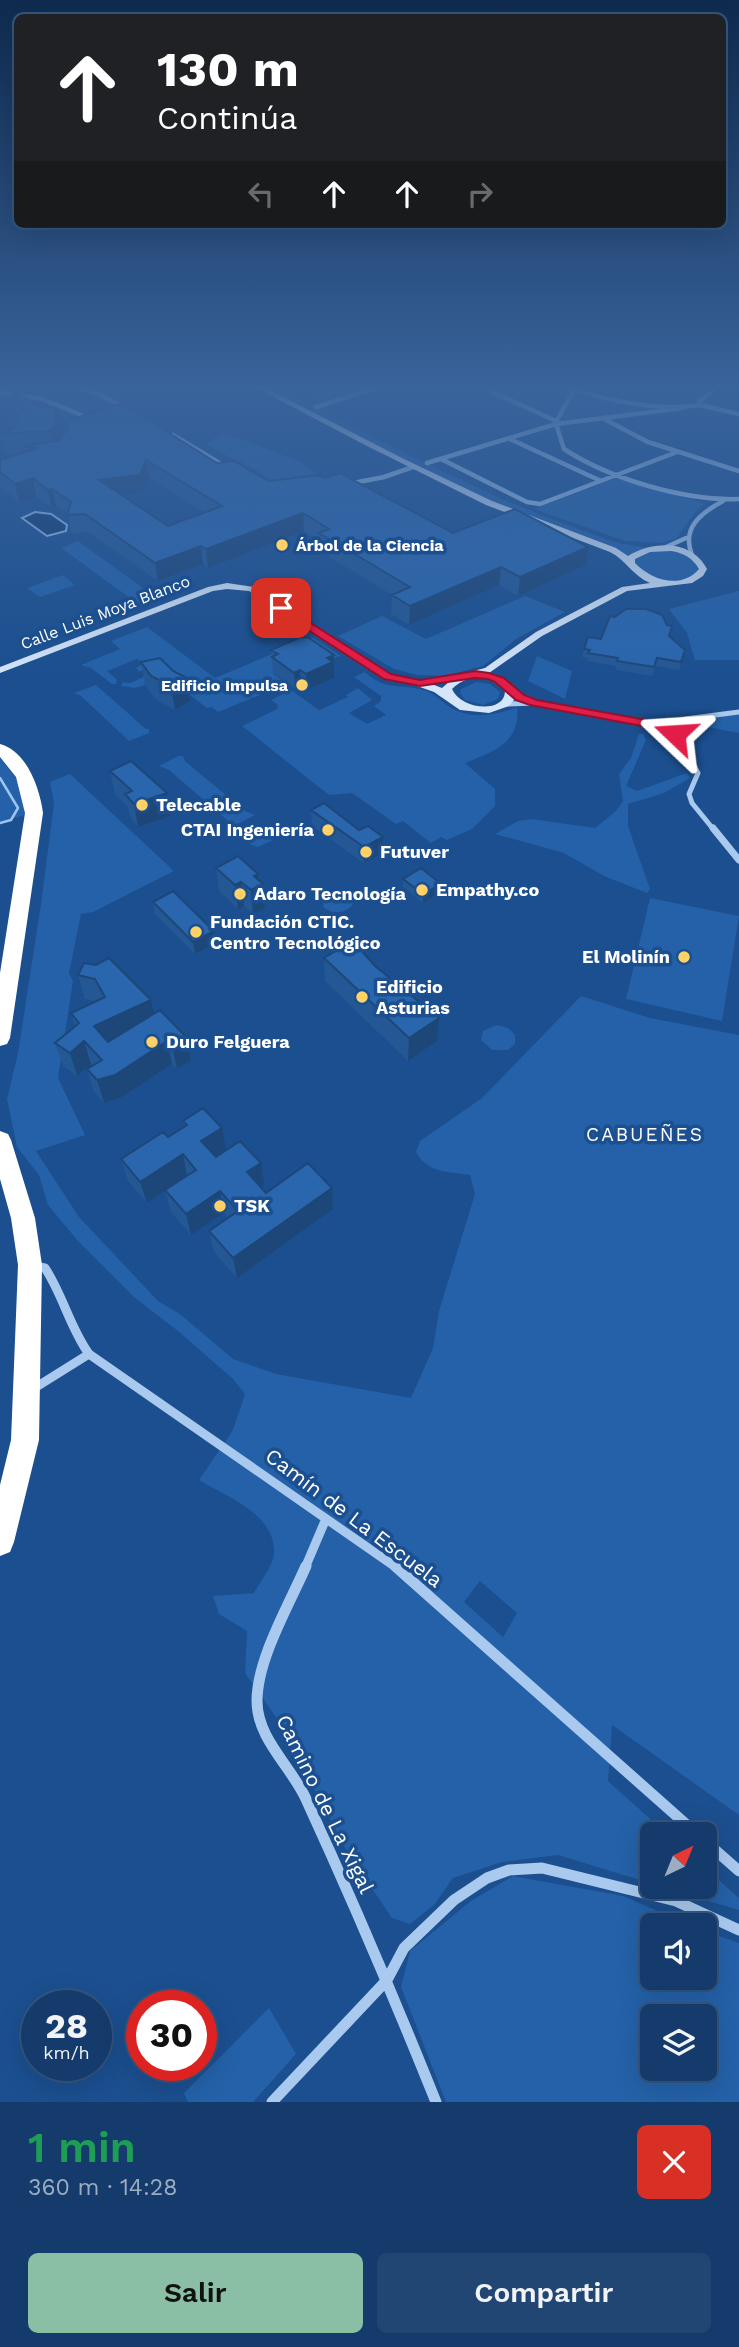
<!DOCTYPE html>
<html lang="es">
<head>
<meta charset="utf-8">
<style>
  body { margin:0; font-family:"Work Sans",sans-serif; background:#214673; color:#f1f3f6; height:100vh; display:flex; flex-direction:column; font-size:26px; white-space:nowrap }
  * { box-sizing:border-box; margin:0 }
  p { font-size:23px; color:#9dadc1 }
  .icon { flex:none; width:38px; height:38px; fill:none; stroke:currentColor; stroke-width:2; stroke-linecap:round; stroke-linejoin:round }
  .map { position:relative; height:2102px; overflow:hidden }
  .panel { display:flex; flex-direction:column; background:#143b6b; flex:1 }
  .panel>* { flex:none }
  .banner { position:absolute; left:14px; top:14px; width:712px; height:214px; border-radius:10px; box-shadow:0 7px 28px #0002,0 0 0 2px #33557e; background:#202124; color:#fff; overflow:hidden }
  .needle { width:46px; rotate:43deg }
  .controls { position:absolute; left:640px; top:1822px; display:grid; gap:14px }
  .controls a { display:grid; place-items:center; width:77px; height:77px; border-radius:10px; background:#143b6b; box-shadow:0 7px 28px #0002,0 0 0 2px #33557e; font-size:35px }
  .speed { position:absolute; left:21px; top:1990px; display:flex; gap:14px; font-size:35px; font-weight:700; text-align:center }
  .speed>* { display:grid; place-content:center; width:91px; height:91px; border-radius:50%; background:#143b6b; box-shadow:0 7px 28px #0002,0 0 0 2px #33557e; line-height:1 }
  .speed small { font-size:18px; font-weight:400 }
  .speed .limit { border:10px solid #d22; background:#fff; color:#111 }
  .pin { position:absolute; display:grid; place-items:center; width:60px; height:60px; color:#fff; margin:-30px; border-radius:14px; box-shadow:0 4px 10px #0006 }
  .me { position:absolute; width:77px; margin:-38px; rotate:290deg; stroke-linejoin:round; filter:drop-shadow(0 0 5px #0008) }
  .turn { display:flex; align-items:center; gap:24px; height:147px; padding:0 28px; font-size:32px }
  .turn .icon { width:91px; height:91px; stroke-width:2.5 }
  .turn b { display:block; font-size:49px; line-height:60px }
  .lanes { display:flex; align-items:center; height:66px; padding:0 28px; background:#0003; justify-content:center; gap:35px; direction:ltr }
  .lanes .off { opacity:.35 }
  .round { display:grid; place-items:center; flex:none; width:74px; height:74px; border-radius:10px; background:#214673 }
  .headline { display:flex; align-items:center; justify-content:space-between; height:119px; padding:0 28px }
  h1 { font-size:42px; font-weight:600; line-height:52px; color:#1e9e55 }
  .button { display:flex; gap:14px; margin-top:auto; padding:14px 28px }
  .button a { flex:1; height:80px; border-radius:10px; background:#8abfa5; color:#111; font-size:28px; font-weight:600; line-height:80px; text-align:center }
  .button a+a { background:#214673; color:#f1f3f6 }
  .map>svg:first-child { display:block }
</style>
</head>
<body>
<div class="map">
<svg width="739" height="2102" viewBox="0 0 739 2102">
  <rect width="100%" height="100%" fill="#1b4f8f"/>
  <!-- green -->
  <path fill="#2461a8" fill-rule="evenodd" d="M251,383H268C372,435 474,493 584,531C599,536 614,543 630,545C660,551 681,543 703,569L684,582L655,581L625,557L525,518L413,467Z
    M284,383H345L355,387V390L321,401Z
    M575,392H579L654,408L574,423L562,417L561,414Z
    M223,432L303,463L327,483L280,490L258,471L206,445Z
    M620,477L705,504L695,512L677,538L663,543L625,541L534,509Z
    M78,541L158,599L141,606L61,548Z
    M63,575L75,585L40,597L27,588Z
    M739,591V660H695L687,633L669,609Z
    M525,596L565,612L516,639L483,666L445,676L417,675L394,669L338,636L382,616L426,639Z
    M147,627L215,678L312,637L341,656L273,674L287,684L218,712L212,707L207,708L168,678L135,688L121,686L123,682L130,683L153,673L147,668L139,672L136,668L143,664L137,659L107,671L117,680L116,684H112L91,668L81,665L120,649L111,641Z
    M537,656L572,671L565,699L528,681Z
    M365,672C388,694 406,681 431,693C439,697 445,705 453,709C474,720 495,714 517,708C521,743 492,752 465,763L495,789V806L472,829L447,840L441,837L431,843L403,821L396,824L352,793L329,795L242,726L277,709L278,705L271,700L291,690L319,710L348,697L346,695L358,688L372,700L349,713L367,724L386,715L374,706L381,701V696L354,677Z
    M476,682L490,684L500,692L498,699L483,705L465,700L460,693L461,689Z
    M96,685L146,729H149V733L129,741L81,696L74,693Z
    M739,714V733L692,724V721Z
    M639,734H643L646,740L626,786L637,791L687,773L690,778L664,793L628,804V826L650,889L647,893L604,876L564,853L495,834L518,821L532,819L595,828L616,811L623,801L619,774L631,758Z
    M178,756H183L185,761L245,811L255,815L232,827L226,822L227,820L169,770L159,766Z
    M0,758L16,778L28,814L0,823Z
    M70,774L174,871L93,912L81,914L69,973L73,981L58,1078L85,1135L36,1151L79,1217L158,1301L180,1314L233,1359L276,1374L411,1398L433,1348L439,1311L475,1194L470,1175C449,1172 427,1173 416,1152L420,1141L482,1098L581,996L650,1018L739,1035V1815L612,1725L608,1781L667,1834H653V1884L558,1855L502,1862L453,1878L434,1905L410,1924L392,1918L349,1855L278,1720L245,1673L247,1631L219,1614L213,1596L254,1593C260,1582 273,1565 274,1554C276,1514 227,1497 199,1480L233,1430L245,1394L233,1379L178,1331L135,1298L78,1241L48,1205L39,1175L17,1147L7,1099L18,1053L41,904L54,803L50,782ZM480,1581L517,1613L503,1637L464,1602Z
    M260,824L273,830V840L258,847L243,842L240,839L242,831L249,826Z
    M336,891L346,892L352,897L353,904C345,914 333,915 323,907L324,896Z
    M650,898L739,916L722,1021L626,999Z
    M497,1025L508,1028L515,1035V1044L508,1050H492L481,1040L483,1031Z
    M705,1868L739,1898V1910L661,1887L705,1886Z
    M513,1876L623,1896L690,1925H653V1978H705V1931L739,1943V2102H446L401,1987L410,1951L471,1901ZM653,2016H705V2068H653Z
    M269,2008L296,2054L253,2102H188L184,2093Z"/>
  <!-- water -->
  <path fill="#123a6d" stroke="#9cc4f0" stroke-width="2" d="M35,512L51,514L67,525L66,531L47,536L22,518Z"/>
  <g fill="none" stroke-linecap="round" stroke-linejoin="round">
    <!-- stream -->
    <path stroke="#9cc4f0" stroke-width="2.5" d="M0,778L18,808L11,820L0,823"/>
    <!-- street-far4 -->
    <path stroke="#a9c9ee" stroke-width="4.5" d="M66,383L96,393L126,408
      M355,383L369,389
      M473,383L556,421
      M555,383C600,399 652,412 700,405
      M0,392L42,399L89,418
      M700,405L739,414
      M700,405L699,402L722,383
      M316,407L391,383
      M606,420L648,442L739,471
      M556,422L574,390
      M556,424L564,449C610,479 685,501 739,499
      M173,435L226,467
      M510,439L601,481
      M441,459L527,502L540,504L677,452
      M427,463L556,424L683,408
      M348,484L384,477L413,467
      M664,548L686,538
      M692,555C681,528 701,513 723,501"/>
    <!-- street-far3 -->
    <path stroke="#a9c9ee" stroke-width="5" d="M505,704L535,703L674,728
      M674,728L698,773L689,794L692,803L714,830
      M674,728L685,719L739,712"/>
    <!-- street-far2 -->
    <path stroke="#a9c9ee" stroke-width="7" d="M713,828L739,860"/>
    <!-- street-far1 -->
    <path stroke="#a9c9ee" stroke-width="9" d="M34,1266L45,1268C63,1295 70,1328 89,1354L397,1568
      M33,1389L89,1354
      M305,1568L325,1521"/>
    <!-- street -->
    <path stroke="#a9c9ee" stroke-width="11" d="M306,1566C289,1605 257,1659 257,1701C257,1739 291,1766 306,1799C352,1899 395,2000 436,2102
      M395,1566L697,1834
      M705,1841L739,1871
      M272,2102L387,1980L404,1948L454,1900L487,1878L509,1870L542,1868L676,1901L739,1930"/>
    <!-- secondary -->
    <path fill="#d6e6fa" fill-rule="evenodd" d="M247,383H256L402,458L492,501L616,548L628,556C654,540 692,540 707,569L703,576L692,583L627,591L542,636L489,673L508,682L515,691L514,700L509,706L489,713L460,710L434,692L417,686L384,679L249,591L227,589L213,591L0,673V667L208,587L227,583L254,587L391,675L424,681L442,688L457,675L485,668L536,632L622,587L650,583C633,576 626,560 610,552L486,505L367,446ZM671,551C683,553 692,557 699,569C681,590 651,580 635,563V559L650,552ZM479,678C490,679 498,683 505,691C505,714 461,710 452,689C460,681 468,678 479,678Z"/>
    <!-- highway -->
    <path fill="#fff" fill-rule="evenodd" d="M0,744C27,751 40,789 43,813L10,1038L7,1044L0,1046V973L25,813L16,777L0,757Z
      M0,1131L8,1134L11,1140L35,1218L42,1265L39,1440L14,1542L10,1552L0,1556V1485L11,1440L18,1265L11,1218L0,1179Z"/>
  </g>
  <!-- wall -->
  <path fill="#245895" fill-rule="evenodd" d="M505,383H561L560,390L526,401L504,392Z
    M11,389L61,432L60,434V438L68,429L67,421L217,463L269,481L325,478L453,533L586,565L518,596L499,585L409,625L391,614L392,595L320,551V541L304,531L208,568L203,564L158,581L88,532L71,533L68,514L56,506L52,508L36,496L20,502L0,487V460L21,454H4L0,439V433L14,429L16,424L13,414L18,412L16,409ZM149,477L205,513L168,526L122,495L142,492Z
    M669,637L683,658L679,670L656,666L652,676L616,670V666L587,661L588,658L582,657L584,649L601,639Z
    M271,650L334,671L333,672L334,678L307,690L301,686L295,689L273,673Z
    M141,662L173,671L187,678L190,701L175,710L155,699L145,685Z
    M110,771L171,816L138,827L130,817L128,807L115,795Z
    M311,810L359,830L382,853L364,863L312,826Z
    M216,868L258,874L265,908L253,914L244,906L238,909L219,891Z
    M403,879L441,892L423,903L403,887Z
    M153,902L216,943L195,954L155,914Z
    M338,946L375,966L437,1041L408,1061L325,981L324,958L338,949Z
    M84,963L153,1013L191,1061L177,1069L172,1064L122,1097L104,1103L94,1092L87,1069L92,1066L91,1064L77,1076L63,1066L55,1043L75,1026L71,1013L96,1001L85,999L78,975Z
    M183,1121L226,1150L264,1185L261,1187L266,1193L332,1188L333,1209L237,1278L214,1252L209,1231L228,1218L224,1213L191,1235L171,1212L165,1191L147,1203L128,1181L121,1159L168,1137L184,1127Z"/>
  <!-- shaded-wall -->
  <path fill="#1d4779" d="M542,383H561L560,390L526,401L527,388Z
    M57,411L61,432L60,434L62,443L55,452L50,431L53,417Z
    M146,460L149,477L142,492L102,498L99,480Z
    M33,478L36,496L20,502L15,484Z
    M52,489L56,506L52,508L48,490Z
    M303,513L304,531L208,568L206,549Z
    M201,546L203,564L158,581L155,563Z
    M588,547L586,565L518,596L520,577Z
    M501,567L499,585L409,625L410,606Z
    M334,655V678L307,690L306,674L327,658Z
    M300,670L301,686L295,689L294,673Z
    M187,678L190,701L175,710L171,686Z
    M167,793L171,816L138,827L134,804Z
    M383,837L382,853L364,863V847Z
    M258,874L259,886L263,884L265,908L253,914L251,890L254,876Z
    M241,882L244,906L238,909L235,885Z
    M441,884V892L423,903V894Z
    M214,931L216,943L195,954L193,942Z
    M151,1000L156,1024L101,1049L94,1026Z
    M439,1018L437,1041L408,1061L409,1038Z
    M187,1038L191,1061L177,1069L172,1046Z
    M84,1041L91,1064L77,1076L70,1053Z
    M167,1041L172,1064L122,1097L104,1103L97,1080Z
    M222,1128L226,1150L206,1164L201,1141Z
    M183,1154L187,1176L147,1203L140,1182Z
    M261,1163L264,1185L250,1194L247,1172Z
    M332,1188L333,1209L237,1278L233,1258Z
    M220,1191L224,1213L191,1235L186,1214Z"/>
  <!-- building -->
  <path fill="#2a66ad" stroke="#1d4779" stroke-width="2" fill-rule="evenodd" d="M516,383H542L527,388Z
    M11,389L39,407H55L57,411L53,417L57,423L50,431L0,434L14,429L19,417L13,414L25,410Z
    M121,403L217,463L234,461L269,481L318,475L325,478L340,473L453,533L515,509L588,547L520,577L501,567L410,606L392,595L410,587L319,533L329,529L303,513L206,549L201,546L155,563L85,514L67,515L71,502L52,489L48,490L33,478L15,484L0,472V460L38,448L22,446L58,441L69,427L67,421ZM146,460L222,506L168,526L99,480L140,475Z
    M626,609H646L662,615L667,625L672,626L669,636L685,650L681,662L657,658L654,667L617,661L618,658L588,653L590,650L584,649L588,637L601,639L610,616L615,617Z
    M301,637L309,638L334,655L327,658L333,662L306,674L300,670L294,673L272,657L278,654L271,650Z
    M160,658L173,671L187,678L171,686L151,676L141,662Z
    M131,761L167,793L134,804L125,794L132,791L110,771Z
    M324,803L359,830L368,826L383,837L364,847L311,810Z
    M238,856L258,874L254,876L263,884L251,890L241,882L235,885L216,868Z
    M421,868L441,884L423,894L403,879Z
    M173,891L214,931L193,942L153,902Z
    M350,938L375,966L439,1018L409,1038L324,958L341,948L338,946Z
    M109,958L151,1000L94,1026L108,1042L160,1010L187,1038L172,1046L167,1041L115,1075L97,1080L87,1069L102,1060L84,1041L70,1053L55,1043L79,1023L71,1013L105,997L95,979L78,975L84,963L96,965Z
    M203,1108L222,1128L201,1141L216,1157L240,1141L261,1163L247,1172L266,1193L308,1163L332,1188L233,1258L209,1231L238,1211L220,1191L186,1214L165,1190L196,1170L183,1154L140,1182L121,1159L163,1132L168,1137L187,1125L183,1121Z"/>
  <!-- sky -->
  <linearGradient id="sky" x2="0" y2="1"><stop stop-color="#0f2b4f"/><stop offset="0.57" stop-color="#39639b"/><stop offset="1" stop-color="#39639b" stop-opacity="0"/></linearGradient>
  <rect width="739" height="677" fill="url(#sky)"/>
  <!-- route -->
  <path fill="#e11d48" stroke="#92132f" stroke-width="2" d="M277,606H284L391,674L420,680L475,671L489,673L504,678L524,695L537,700L674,725L678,726L681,734L675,738L671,737L668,731L530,705L516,700L495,682L488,679L475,678L420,686L384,679L277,610Z"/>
  <!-- markers -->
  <g fill="#ffd166" stroke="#1b4f8f" stroke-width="2.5">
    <circle cx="282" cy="545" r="7"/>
    <circle cx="302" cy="685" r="7"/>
    <circle cx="142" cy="805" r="7"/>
    <circle cx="328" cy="830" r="7"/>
    <circle cx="366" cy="852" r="7"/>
    <circle cx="422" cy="890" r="7"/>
    <circle cx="240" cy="894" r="7"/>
    <circle cx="196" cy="932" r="7"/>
    <circle cx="684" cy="957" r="7"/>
    <circle cx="362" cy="997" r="7"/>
    <circle cx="152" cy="1042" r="7"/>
    <circle cx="220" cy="1206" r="7"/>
  </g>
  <g text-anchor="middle" stroke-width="7" stroke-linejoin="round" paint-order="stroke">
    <!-- far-poi labels -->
    <g font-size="16" font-weight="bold" fill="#fff" stroke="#1b4f8f" text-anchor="start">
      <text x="296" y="551">Árbol de la Ciencia</text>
      <text x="288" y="691" text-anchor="end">Edificio Impulsa</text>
    </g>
    <!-- far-street labels -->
    <g font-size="16" fill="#fff" stroke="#1b4f8f">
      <text transform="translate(105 612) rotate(-21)" y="6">Calle Luis Moya Blanco</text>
    </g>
    <!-- poi labels -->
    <g font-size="18" font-weight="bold" fill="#fff" stroke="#1b4f8f" text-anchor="start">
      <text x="156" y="811">Telecable</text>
      <text x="314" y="836" text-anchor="end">CTAI Ingeniería</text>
      <text x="380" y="858">Futuver</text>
      <text x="436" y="896">Empathy.co</text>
      <text x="254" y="900">Adaro Tecnología</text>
      <text x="210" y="928">Fundación CTIC.<tspan x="210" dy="21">Centro Tecnológico</tspan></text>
      <text x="670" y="963" text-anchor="end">El Molinín</text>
      <text x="376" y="993">Edificio<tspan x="376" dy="21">Asturias</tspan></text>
      <text x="166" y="1048">Duro Felguera</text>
      <text x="234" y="1212">TSK</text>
    </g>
    <!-- neighbourhood labels -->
    <g font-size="19" letter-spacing="2" fill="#fff" stroke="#1b4f8f">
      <text x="645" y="1141">CABUEÑES</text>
    </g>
    <!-- near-street labels -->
    <g font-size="21" fill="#fff" stroke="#1b4f8f">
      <text transform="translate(354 1518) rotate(37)" y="7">Camín de La Escuela</text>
      <text transform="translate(325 1804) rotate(64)" y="7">Camino de La Xigal</text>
    </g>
  </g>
</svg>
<div class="controls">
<a><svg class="needle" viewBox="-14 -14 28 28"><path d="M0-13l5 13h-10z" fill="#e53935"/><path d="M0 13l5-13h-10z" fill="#9dadc1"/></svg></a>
<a><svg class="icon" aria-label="sound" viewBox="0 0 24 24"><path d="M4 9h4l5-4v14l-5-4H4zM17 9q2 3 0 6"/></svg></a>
<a><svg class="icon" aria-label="layers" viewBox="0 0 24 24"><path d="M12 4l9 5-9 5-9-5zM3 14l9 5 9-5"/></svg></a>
</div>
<div class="speed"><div>28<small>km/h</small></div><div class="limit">30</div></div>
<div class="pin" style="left:281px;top:608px;background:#d93025"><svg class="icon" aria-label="arrive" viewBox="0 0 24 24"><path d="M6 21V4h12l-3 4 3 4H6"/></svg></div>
<svg class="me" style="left:675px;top:734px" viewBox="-20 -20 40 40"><path d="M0-17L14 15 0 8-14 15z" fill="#e11d48" stroke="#fff" stroke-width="4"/></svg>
<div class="banner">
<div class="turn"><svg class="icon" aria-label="ahead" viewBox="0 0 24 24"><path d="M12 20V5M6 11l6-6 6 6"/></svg><div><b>130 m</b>Continúa</div></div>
<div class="lanes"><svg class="icon off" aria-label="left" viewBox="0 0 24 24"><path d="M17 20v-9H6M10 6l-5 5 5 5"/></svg><svg class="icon" aria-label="ahead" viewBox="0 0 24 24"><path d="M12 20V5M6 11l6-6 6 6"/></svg><svg class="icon" aria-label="ahead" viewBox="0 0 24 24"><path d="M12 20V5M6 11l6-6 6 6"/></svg><svg class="icon off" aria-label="right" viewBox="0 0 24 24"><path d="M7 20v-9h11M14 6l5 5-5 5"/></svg></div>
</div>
</div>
<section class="panel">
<div class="headline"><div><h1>1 min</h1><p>360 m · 14:28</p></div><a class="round" style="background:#d93025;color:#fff"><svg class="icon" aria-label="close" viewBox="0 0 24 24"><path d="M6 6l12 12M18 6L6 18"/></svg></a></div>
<div class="button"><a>Salir</a><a>Compartir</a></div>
</section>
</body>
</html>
